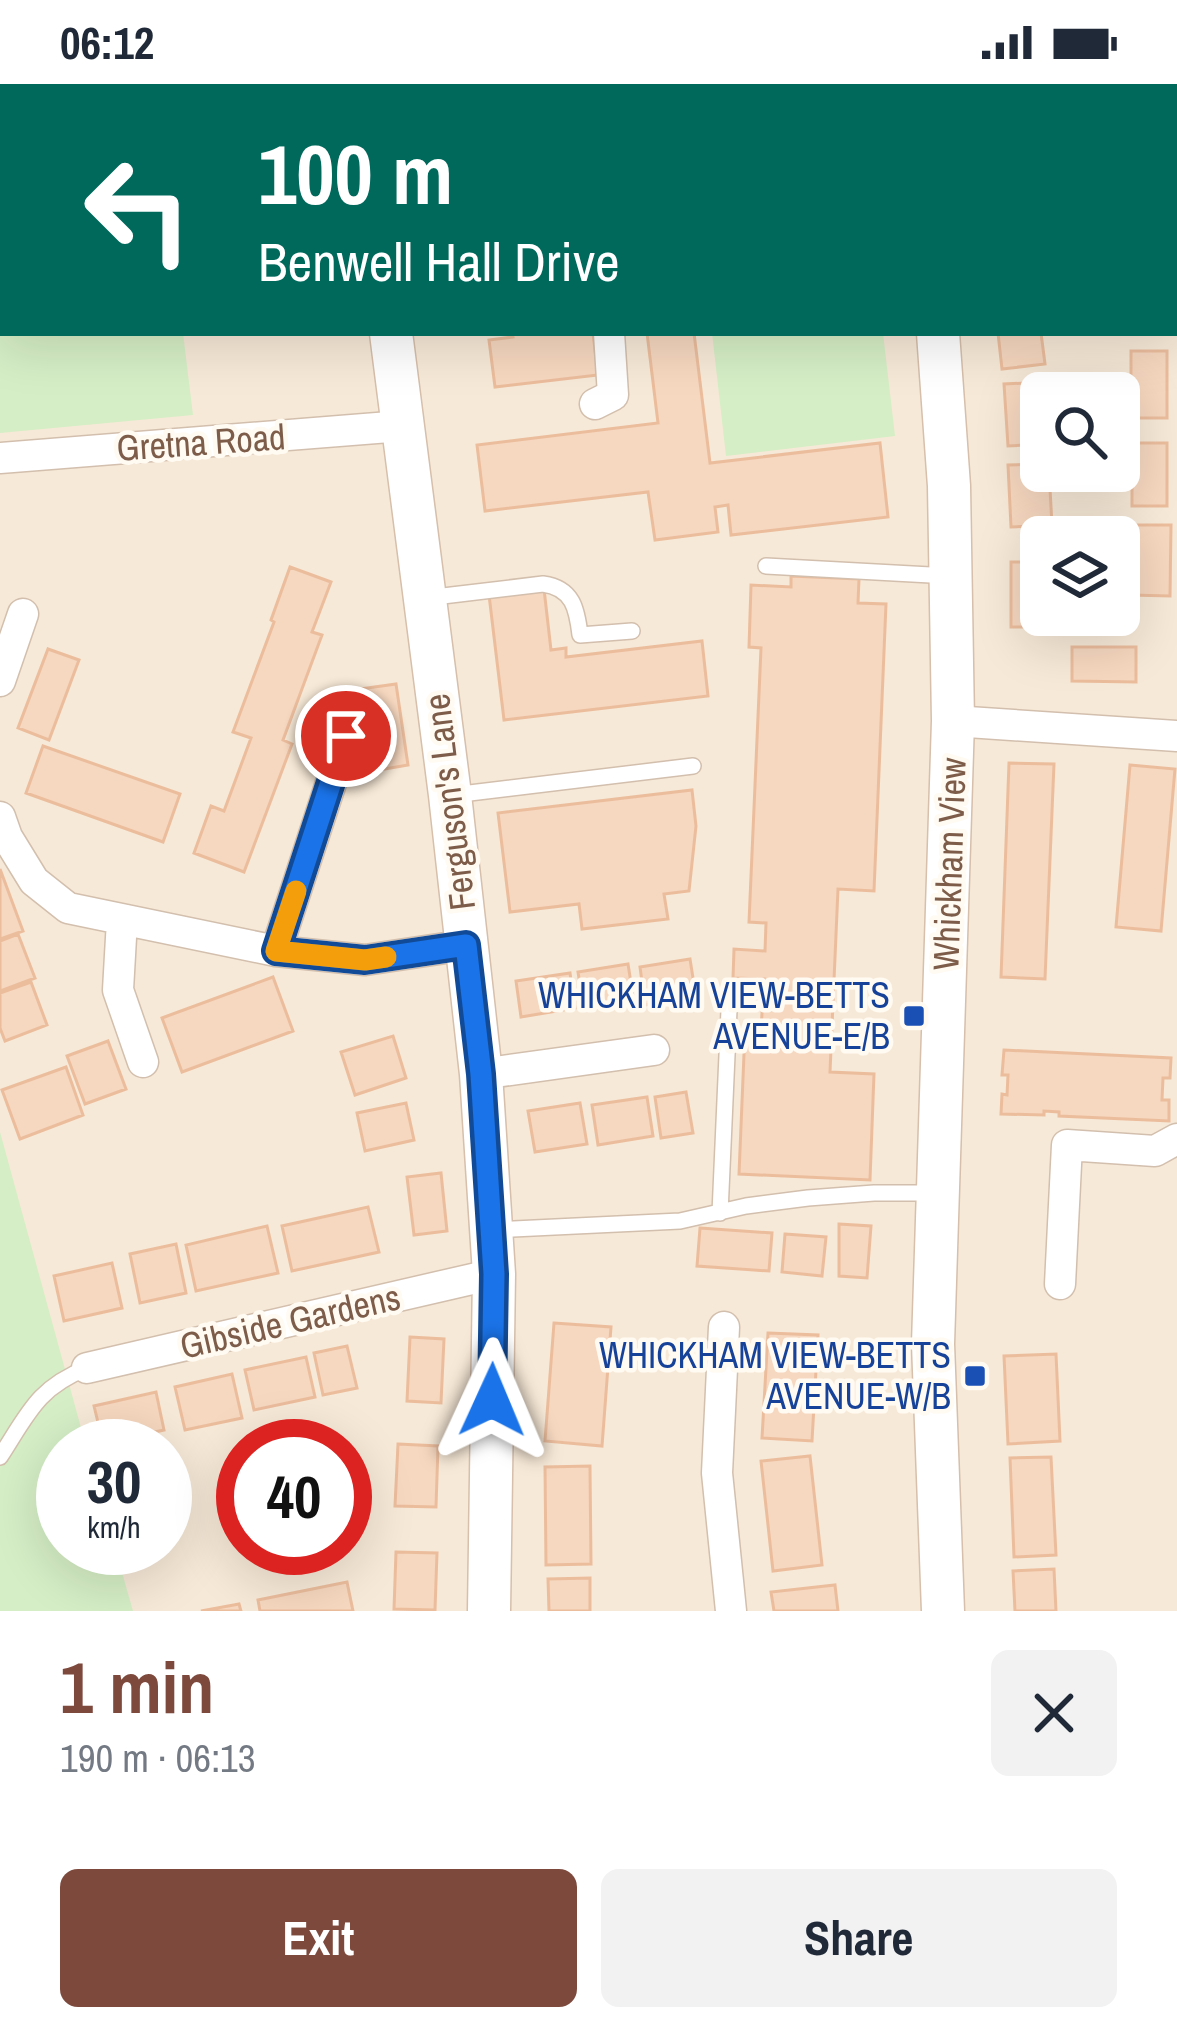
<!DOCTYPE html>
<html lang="en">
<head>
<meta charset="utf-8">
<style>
  body { margin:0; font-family:"Archivo Narrow",sans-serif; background:#f2f2f3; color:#1f2937; height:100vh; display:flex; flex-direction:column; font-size:45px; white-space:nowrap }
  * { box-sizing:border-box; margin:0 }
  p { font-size:39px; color:#747a83 }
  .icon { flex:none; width:66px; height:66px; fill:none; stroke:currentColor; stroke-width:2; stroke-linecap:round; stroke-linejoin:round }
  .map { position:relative; height:1527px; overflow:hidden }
  .drawer { display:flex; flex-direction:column; background:#fff; flex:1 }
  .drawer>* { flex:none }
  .hud { position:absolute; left:0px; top:0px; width:1179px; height:252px; box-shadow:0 12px 48px #0002; background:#00695c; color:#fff; overflow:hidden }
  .buttons { position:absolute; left:1020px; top:288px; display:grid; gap:24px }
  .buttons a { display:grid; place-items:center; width:120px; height:120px; border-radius:18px; background:#fff; box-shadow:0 12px 48px #0002; font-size:60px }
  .speed { position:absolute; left:36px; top:1335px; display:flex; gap:24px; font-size:60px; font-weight:700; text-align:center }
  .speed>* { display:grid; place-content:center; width:156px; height:156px; border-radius:50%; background:#fff; box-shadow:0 12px 48px #0002; line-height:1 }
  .speed small { font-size:30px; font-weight:400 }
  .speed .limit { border:18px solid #d22; background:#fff; color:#111 }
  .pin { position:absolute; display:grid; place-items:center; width:102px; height:102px; color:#fff; margin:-51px; border:6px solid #fff; border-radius:50%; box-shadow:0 3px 12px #0007 }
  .me { position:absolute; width:132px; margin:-66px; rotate:1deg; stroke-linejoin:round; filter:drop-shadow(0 0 9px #0008) }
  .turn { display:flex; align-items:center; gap:42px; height:252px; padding:0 60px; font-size:54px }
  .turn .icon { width:156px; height:156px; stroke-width:2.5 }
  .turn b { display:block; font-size:84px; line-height:102px }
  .round { display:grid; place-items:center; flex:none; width:126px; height:126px; border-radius:18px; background:#f2f2f3 }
  .summary { display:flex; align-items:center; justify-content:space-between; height:204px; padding:0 60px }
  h1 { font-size:72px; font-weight:800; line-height:90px; color:#7e493d }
  .button { display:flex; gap:24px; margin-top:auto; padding:24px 60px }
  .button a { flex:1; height:138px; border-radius:18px; background:#7e493d; color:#fff; font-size:48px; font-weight:800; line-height:138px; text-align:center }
  .button a+a { background:#f2f2f3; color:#1f2937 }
  .status { display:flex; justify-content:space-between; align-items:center; height:84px; padding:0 60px; background:#fff; direction:ltr }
  .status svg { height:33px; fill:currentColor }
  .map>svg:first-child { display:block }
</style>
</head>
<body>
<div class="status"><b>06:12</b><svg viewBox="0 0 49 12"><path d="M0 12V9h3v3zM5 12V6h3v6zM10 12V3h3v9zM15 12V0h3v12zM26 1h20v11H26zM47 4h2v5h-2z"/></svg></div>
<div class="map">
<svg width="1177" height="1527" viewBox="0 0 1177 1527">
  <rect width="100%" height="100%" fill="#fef7ea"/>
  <!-- residential -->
  <path fill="#f7e9d7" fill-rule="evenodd" d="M0,0H1177V1527H0ZM3,3H1176V249H3ZM1041,309H1119V387H1041ZM1041,453H1119V531H1041ZM63,1362H165V1464H63ZM243,1362H345V1464H243Z"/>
  <!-- green -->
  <path fill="#d5eec6" d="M152,0L153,3H3V249H183L193,331L0,349V1Z
    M712,249H883L895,352L726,372Z
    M0,1048L86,1362H63V1464H115L133,1527H0Z"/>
  <!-- building -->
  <path fill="#f6d7bf" stroke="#ebbd9d" stroke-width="3" d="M172,0H275L276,3H172Z
    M512,249H593L598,291L495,303L489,256L513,253Z
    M647,249H694L710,379L880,359L888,433L731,451L728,421L715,423L718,448L655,456L648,408L485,427L477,361L658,339Z
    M998,249H1041L1045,280L1002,285Z
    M1131,267H1167V334H1131Z
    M1045,298L1046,309H1041V360L1008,362L1004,300Z
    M1132,359H1167V422H1132Z
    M1041,380V387H1049L1052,441L1011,443L1008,381Z
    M1131,441H1171L1170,512L1130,511Z
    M1011,478H1041L1043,543H1011Z
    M290,483L331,498L312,548L322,551L283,656L292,660L244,788L194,769L211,722L224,727L251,654L233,648L274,538L271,536Z
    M791,492L859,495L858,519L886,520L874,807L838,805L830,988L874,990L870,1096L739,1090L745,946H761L764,895L733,894L734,865L765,867L766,839L749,838L761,564L749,563L751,501L791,503Z
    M544,505L551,566L566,564V573L702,557L708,612L504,636L489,511Z
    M1072,563H1136V598L1072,597Z
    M48,565L79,576L49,656L18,644Z
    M396,600L408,681L373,687L360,605Z
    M43,662L180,710L163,758L26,709Z
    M1009,679L1054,680L1045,895L1001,893Z
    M1130,681L1175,685L1161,847L1116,843Z
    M692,706L696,742L689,807L664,810L668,835L582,845L579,820L510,828L498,729Z
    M0,785L23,847L0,855Z
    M18,850L35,894L0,907V857Z
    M690,875L696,913L645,921L640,883Z
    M628,880L634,918L584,926L578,888Z
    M570,889L575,924L521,933L516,897Z
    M273,893L293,947L182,988L162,934Z
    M31,898L47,941L5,957L0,944V909Z
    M393,952L406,994L355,1011L341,968Z
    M108,957L126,1005L85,1020L67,972Z
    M1004,966L1171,974L1170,994H1163L1162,1016H1169V1037L1059,1032V1028L1044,1027V1031L1001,1030L1002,1010L1007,1011L1008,991H1002Z
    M66,983L83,1031L20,1055L2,1006Z
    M686,1008L693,1049L661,1054L655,1013Z
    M647,1013L653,1052L598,1061L592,1021Z
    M406,1019L414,1056L365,1067L357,1029Z
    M580,1019L587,1060L535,1068L528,1027Z
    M441,1089L447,1147L414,1151L407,1093Z
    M368,1123L379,1168L292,1187L282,1142Z
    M839,1140L871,1142L867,1194L839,1192Z
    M267,1142L278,1189L196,1207L186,1161Z
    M700,1144L772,1149L769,1187L697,1182Z
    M785,1150L826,1153L822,1192L782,1188Z
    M176,1160L186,1209L140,1219L130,1170Z
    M112,1179L122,1224L64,1237L54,1192Z
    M554,1239L611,1243L602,1362L545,1357Z
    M768,1249L818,1251L812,1357L762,1354Z
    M410,1253L444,1255L441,1319L407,1317Z
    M347,1262L357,1304L323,1311L314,1269Z
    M1056,1270L1060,1357L1008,1360L1004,1272Z
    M306,1273L315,1313L254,1326L245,1286Z
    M232,1290L242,1334L185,1346L175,1303Z
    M156,1308L164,1346L103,1359L94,1322Z
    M398,1360L438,1362L436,1423L395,1422Z
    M810,1372L822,1481L773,1487L761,1377Z
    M1051,1373L1056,1471L1014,1473L1010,1374Z
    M590,1382L591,1480L546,1481L545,1383Z
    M396,1468L437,1469L435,1526L394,1525Z
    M1054,1485L1056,1527H1015L1013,1487Z
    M590,1494V1527H549L548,1495Z
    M347,1498L353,1527H260L258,1516Z
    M835,1501L838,1527H774L771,1508Z
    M239,1520L241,1527H201Z"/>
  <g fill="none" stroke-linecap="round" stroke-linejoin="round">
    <!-- lane casing -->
    <g stroke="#d3bfad" stroke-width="18">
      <path id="lane" d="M766,482L949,492
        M426,514L543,500C573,504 577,525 580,551L632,547
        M453,711L693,682
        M720,1129L729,926
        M494,1146L680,1137L746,1122L808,1114L874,1109H935
        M0,1373C28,1330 37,1304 87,1284"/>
    </g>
    <!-- street casing -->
    <g stroke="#d3bfad" stroke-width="33">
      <path id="street" d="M595,320L613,311L609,249
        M0,374L402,342
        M0,597L23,530
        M953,637L1177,652
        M0,733L7,753L34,797L68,824L276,867L365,876L466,861
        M122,836L118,906L143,978
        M276,867L346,653
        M481,990L654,966
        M1060,1200L1067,1061L1155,1067L1177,1055
        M724,1243L717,1389L731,1527
        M87,1284L494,1190"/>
    </g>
    <!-- secondary casing -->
    <g stroke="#d6bfab" stroke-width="45">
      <path id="secondary" d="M363,0V3
        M915,0V3
        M391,249L450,711L481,990L494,1190L489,1527
        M938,249L949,402L953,637L933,1260L943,1527"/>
    </g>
    <!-- lane -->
    <use href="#lane" stroke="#fff" stroke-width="15"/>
    <!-- street -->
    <use href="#street" stroke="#fff" stroke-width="30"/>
    <!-- secondary -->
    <use href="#secondary" stroke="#fff" stroke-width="42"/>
  </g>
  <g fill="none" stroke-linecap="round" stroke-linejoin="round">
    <!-- route casing -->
    <g stroke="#114b97" stroke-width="30">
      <path id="route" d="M346,652L276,867L365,876L466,861L481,990L494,1190L492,1316"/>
    </g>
    <!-- route -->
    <use href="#route" stroke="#1a73e8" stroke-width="21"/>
    <!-- slow -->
    <path stroke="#f59e0b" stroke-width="21" d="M296,807L276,867L365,876L386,873"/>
  </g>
  <!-- markers -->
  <g fill="#1a4fb4" stroke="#fffaf2" stroke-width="4.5">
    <rect x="902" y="920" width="24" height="24" rx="6"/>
    <rect x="963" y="1280" width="24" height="24" rx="6"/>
  </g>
  <g text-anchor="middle" stroke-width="9" stroke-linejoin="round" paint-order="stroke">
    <!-- street labels -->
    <g font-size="36" fill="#7d5d49" stroke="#fffaf2">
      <text transform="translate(201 358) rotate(-4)" y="13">Gretna Road</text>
      <text transform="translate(449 718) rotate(-97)" y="13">Ferguson's Lane</text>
      <text transform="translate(949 780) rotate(-88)" y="13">Whickham View</text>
      <text transform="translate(290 1237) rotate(-13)" y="13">Gibside Gardens</text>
    </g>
    <!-- transit labels -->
    <g font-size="36" fill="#164399" stroke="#fffaf2" text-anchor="end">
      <text x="890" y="924">WHICKHAM VIEW-BETTS<tspan x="890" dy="41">AVENUE-E/B</tspan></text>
      <text x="951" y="1284">WHICKHAM VIEW-BETTS<tspan x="951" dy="41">AVENUE-W/B</tspan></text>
    </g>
  </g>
</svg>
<div class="buttons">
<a><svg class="icon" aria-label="search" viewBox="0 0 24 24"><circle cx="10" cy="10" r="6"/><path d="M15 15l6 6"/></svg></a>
<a><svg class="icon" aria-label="layers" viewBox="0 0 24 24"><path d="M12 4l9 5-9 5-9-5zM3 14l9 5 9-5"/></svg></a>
</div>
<div class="speed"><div>30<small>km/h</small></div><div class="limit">40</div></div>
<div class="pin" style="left:346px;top:652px;background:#d93025"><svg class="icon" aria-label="arrive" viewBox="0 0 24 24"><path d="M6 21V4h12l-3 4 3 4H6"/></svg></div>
<svg class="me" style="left:492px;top:1316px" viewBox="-20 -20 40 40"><path d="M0-17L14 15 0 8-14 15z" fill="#1a73e8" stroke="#fff" stroke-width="4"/></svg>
<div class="hud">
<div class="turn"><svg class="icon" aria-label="left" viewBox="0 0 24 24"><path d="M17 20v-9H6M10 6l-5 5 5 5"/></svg><div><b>100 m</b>Benwell Hall Drive</div></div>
</div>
</div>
<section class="drawer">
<div class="summary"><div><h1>1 min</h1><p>190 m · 06:13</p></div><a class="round"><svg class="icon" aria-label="close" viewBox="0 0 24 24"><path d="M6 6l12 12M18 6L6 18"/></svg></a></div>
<div class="button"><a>Exit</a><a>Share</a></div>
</section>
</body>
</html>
